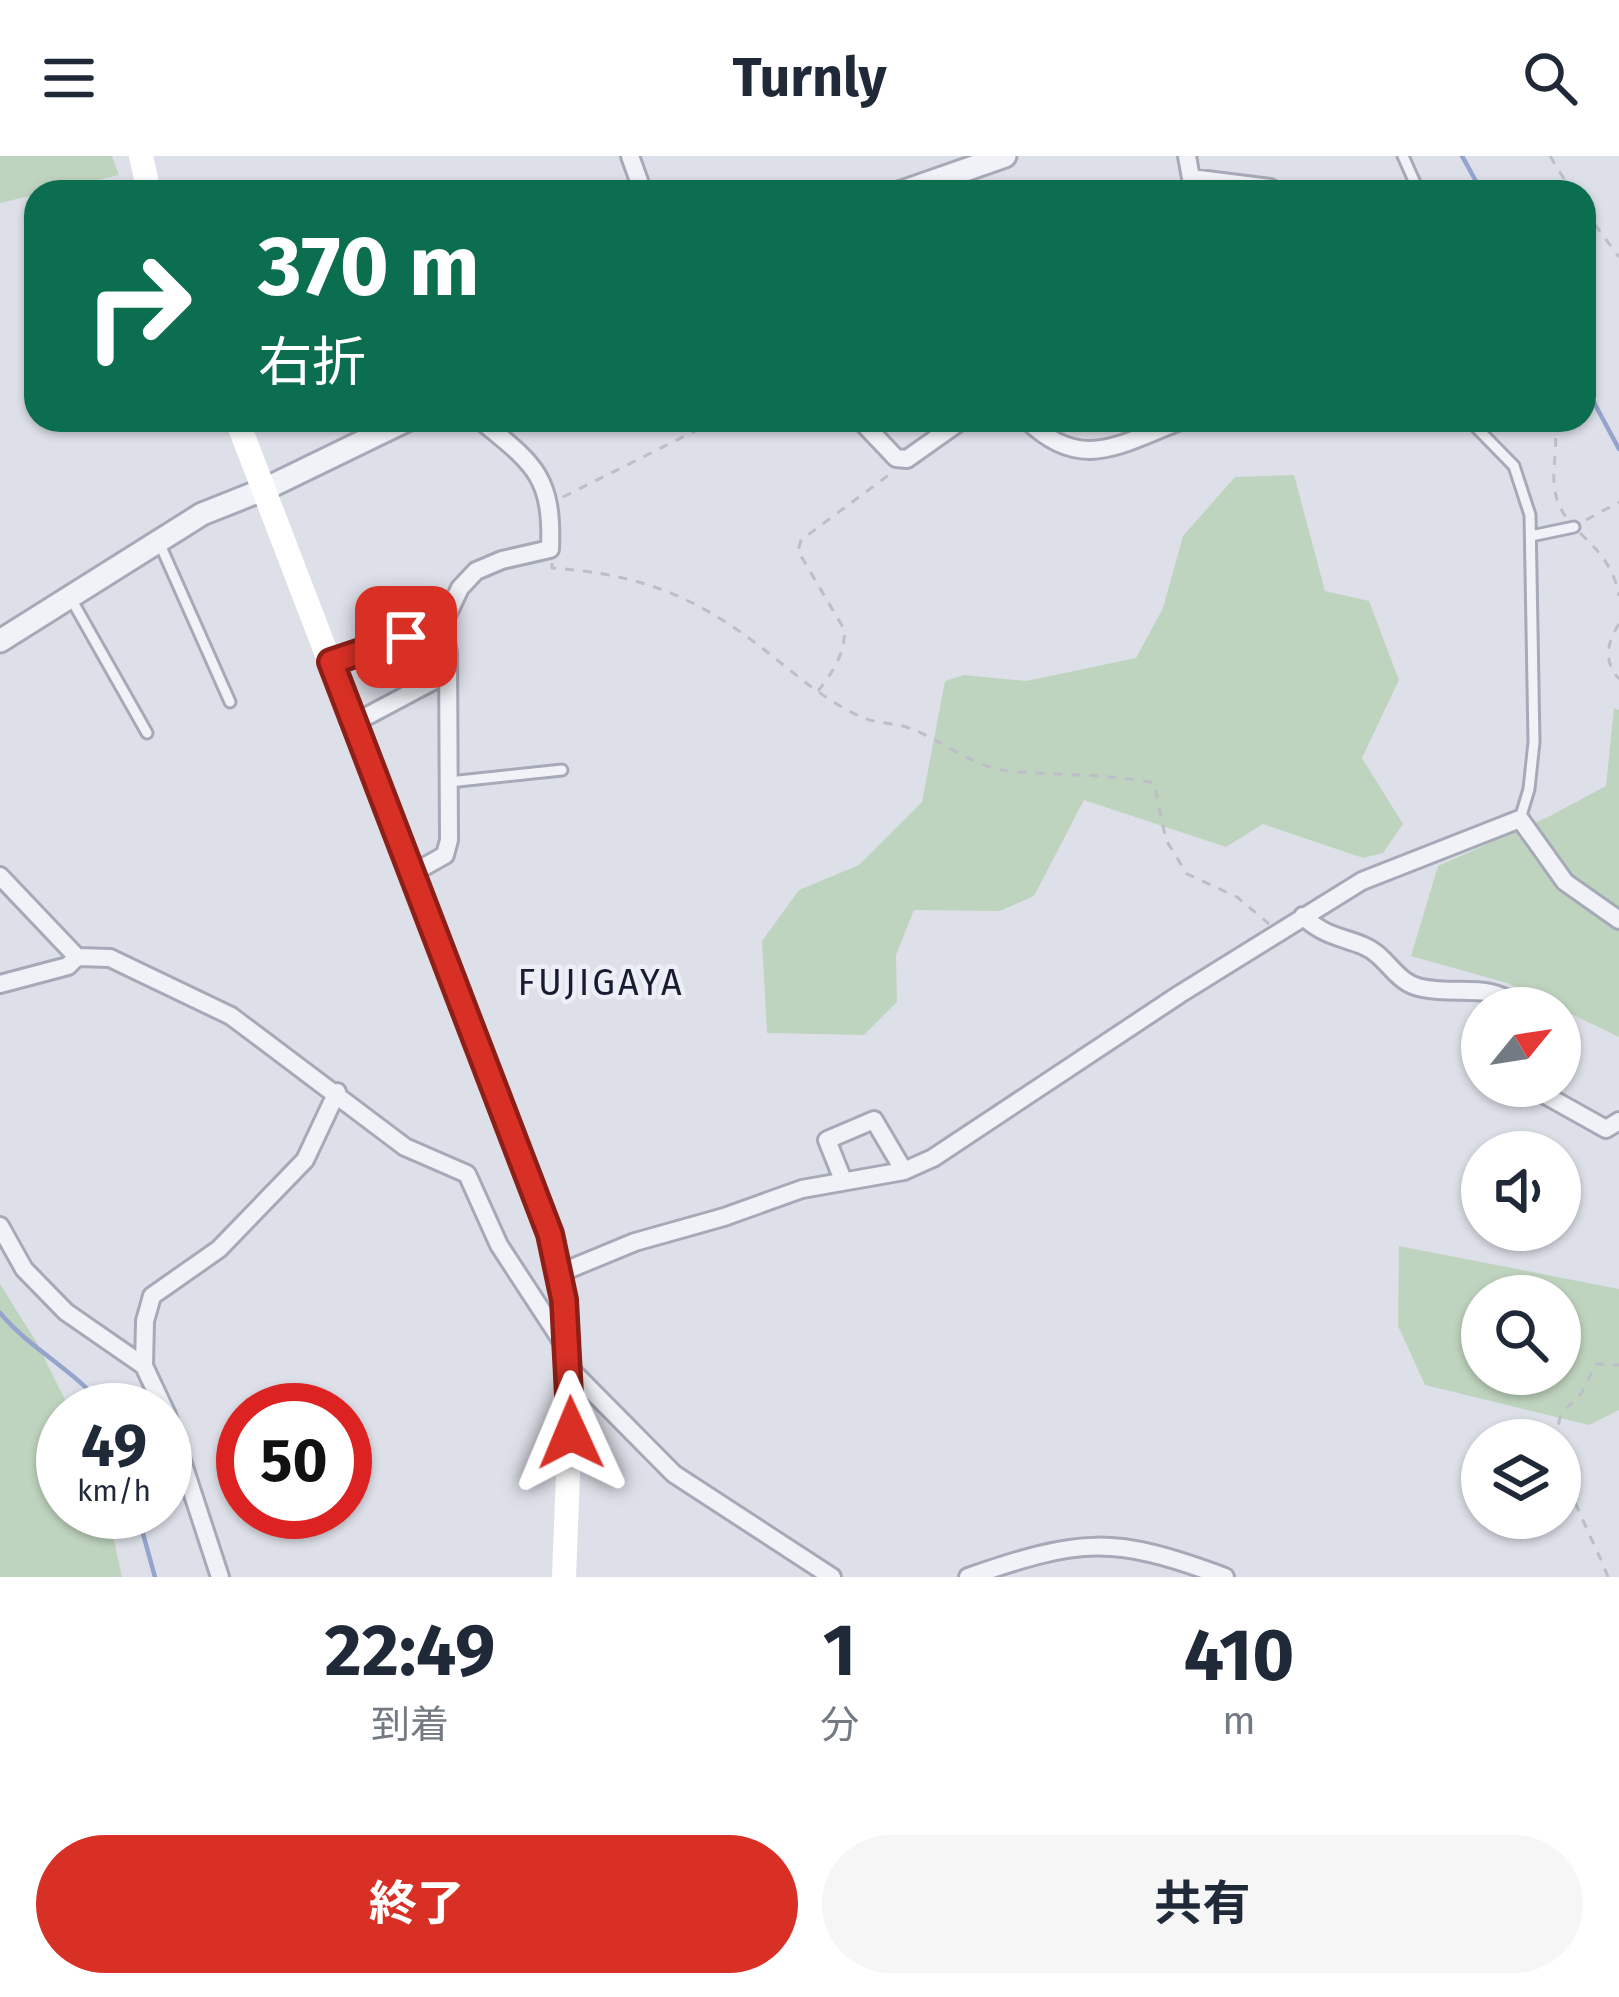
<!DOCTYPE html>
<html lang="ja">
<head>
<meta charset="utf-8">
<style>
  body { margin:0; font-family:"Fira Sans","Noto Sans JP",sans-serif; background:#f6f6f7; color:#1f2937; height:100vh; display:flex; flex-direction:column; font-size:45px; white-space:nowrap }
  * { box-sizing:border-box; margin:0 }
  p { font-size:39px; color:#747a83 }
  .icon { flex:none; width:66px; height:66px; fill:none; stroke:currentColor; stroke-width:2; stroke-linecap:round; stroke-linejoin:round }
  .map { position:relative; height:1421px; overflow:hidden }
  .side { display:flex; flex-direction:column; background:#fff; flex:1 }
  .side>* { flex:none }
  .hud { position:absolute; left:24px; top:24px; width:1572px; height:252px; border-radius:36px; box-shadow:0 3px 9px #0004; background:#0b6e4f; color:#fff; overflow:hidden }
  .needle { width:78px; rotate:60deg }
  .tools { position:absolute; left:1461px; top:831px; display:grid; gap:24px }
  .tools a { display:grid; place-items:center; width:120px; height:120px; border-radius:50%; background:#fff; box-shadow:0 3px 9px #0004; font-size:60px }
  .speed { position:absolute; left:36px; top:1227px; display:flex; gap:24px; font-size:60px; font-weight:700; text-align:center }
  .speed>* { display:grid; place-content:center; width:156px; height:156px; border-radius:50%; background:#fff; box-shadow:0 3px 9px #0004; line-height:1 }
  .speed small { font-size:30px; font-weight:400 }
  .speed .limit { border:18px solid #d22; background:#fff; color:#111 }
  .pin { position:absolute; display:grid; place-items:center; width:102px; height:102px; color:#fff; margin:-51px; border-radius:24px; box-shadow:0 6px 18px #0006 }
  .me { position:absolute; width:132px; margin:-66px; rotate:359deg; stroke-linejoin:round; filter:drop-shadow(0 0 9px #0008) }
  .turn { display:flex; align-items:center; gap:42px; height:252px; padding:0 36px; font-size:54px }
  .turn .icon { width:156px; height:156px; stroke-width:2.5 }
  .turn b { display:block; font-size:84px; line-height:102px }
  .eta { display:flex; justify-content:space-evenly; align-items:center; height:204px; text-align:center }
  .eta b { font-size:72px; font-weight:700; line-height:84px }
  .action { display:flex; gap:24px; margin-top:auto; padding:24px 36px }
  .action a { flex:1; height:138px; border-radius:72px; background:#d93025; color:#fff; font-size:48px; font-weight:700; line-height:138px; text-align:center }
  .action a+a { background:#f6f6f7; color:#1f2937 }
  header { display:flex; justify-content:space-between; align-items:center; height:156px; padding:0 36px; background:#fff; font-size:54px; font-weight:700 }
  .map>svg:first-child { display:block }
</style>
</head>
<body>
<header><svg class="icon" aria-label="menu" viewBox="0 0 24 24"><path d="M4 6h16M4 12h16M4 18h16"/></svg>Turnly<svg class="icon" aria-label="search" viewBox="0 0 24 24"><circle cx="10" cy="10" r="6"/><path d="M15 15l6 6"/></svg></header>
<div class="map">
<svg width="1619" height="1421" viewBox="0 0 1619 1421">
  <rect width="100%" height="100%" fill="#dee0e9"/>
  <!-- green -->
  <path fill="#bfd4be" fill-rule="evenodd" d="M0,0H112L119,19L0,47Z
    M1294,319L1325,435L1369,445L1399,524L1362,602L1403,668L1383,697L1363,702L1263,668L1226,691L1084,644L1034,740L1000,755L914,754L896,799L897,846L864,879L767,877L762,785L799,734L859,709L922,646L945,525L964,519L1026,525L1136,502L1163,452L1183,380L1235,321Z
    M1614,552L1619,554V881L1507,827L1411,800L1438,710L1550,660L1606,630Z
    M1399,1090L1619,1133V1254L1589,1269L1425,1229L1398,1170ZM1560,1140V1218H1482V1140Z
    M0,1128L37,1187L70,1254H63V1356H108L122,1421H0Z"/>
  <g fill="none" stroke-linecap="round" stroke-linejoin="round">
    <!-- stream -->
    <path stroke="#95a4cd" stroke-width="4.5" d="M1462,0L1482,36
      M1584,228L1619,293
      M0,1157C32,1195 76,1214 106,1254
      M137,1356L155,1421"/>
    <!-- service casing -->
    <g stroke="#a6a9b7" stroke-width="15">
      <path id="service" d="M1403,0L1419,36
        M1469,264L1514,310L1530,359L1534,586L1529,633L1520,663
        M1531,380L1574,371
        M158,384L230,546
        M70,441L147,577
        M449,626L562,614"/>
    </g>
    <!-- minor casing -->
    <g stroke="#a6a9b7" stroke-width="22">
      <path id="minor" d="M630,0L643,36
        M1187,0L1191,22L1270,32L1272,36
        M860,264L896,302L907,303L962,264
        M1027,264C1082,318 1121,287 1183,264
        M331,506L443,468
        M354,567L448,517
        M413,717L445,699L449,684L448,497L443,468L460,432L476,415L502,404L550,393C553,320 534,308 480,264
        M0,720L77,801
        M1303,760C1329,786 1358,781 1378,799C1393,812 1401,828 1422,832C1462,840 1486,825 1522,852
        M0,828L68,810L77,801L110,802L231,860L405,991L467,1018L499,1089L563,1187
        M1529,930L1606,973L1619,965
        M843,1024L827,984L874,964L904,1015
        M0,1070L24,1113L66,1156L144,1210L167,1259L220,1421
        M560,1117L635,1086L724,1061L802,1033L904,1015L933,1002L1180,838L1362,725L1520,663L1565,726L1619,764
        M144,1210L145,1165L152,1140L219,1093L305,1004L337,936
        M570,1213L674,1318L832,1421
        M968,1421C1081,1382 1112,1379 1225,1421"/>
    </g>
    <!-- tertiary casing -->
    <g stroke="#a6a9b7" stroke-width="27">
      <path id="tertiary" d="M902,36L1005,0
        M0,485L202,358L265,333L407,264"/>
    </g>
    <!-- path -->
    <path stroke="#bcbec8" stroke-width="3" stroke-dasharray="9 9" stroke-linecap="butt" d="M1550,0L1572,36
      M1584,54L1619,101
      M1554,264C1561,299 1543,329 1566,361
      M563,341L717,264
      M1586,364L1619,346
      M1580,377C1601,397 1614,412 1619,440
      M552,407V412C622,417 674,431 733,471C777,500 813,539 861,561C875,567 892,567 906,571C940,582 971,611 1008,615C1056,620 1106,617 1154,627L1166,684L1187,718L1237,741L1269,768
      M1619,468C1607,487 1603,505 1619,523
      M818,535C831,519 847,495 844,473L798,395L801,384L890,318
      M1608,1421C1593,1381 1547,1303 1560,1262C1563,1253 1572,1248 1578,1241C1586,1232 1590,1219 1595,1208L1619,1209"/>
    <!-- service -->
    <use href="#service" stroke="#f1f2f7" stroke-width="9"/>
    <!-- minor -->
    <use href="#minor" stroke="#f1f2f7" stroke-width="16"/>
    <!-- tertiary -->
    <use href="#tertiary" stroke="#f1f2f7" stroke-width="21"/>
    <!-- secondary -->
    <path stroke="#fff" stroke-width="24" d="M141,0L149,36
      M237,264L557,1099L571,1240L564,1421"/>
  </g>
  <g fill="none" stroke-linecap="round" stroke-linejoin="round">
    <!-- route casing -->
    <g stroke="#8d1f18" stroke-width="30">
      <path id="route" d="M406,481L331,506L550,1078L564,1144L571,1277"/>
    </g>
    <!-- route -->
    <use href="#route" stroke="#d93025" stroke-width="21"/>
  </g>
  <g text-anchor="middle" stroke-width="9" stroke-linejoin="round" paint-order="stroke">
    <!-- neighbourhood labels -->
    <g font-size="36" letter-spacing="3" fill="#181b32" stroke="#edeff6">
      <text x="601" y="839">FUJIGAYA</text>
    </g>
  </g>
</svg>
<div class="tools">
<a><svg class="needle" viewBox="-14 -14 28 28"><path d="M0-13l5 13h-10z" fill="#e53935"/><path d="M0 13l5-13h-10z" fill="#747a83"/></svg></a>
<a><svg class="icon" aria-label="sound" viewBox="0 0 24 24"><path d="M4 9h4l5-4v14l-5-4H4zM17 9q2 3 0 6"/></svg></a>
<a><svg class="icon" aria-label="search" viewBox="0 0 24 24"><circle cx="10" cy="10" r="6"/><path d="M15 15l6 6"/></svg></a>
<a><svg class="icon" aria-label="layers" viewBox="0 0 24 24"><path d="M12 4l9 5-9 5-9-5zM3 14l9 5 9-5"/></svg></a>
</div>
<div class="speed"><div>49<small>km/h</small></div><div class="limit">50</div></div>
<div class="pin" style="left:406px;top:481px;background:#d93025"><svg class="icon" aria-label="arrive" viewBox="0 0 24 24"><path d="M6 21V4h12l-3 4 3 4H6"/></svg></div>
<svg class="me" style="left:571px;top:1277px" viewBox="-20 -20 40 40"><path d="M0-17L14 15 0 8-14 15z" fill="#d93025" stroke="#fff" stroke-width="4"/></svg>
<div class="hud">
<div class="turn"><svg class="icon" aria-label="right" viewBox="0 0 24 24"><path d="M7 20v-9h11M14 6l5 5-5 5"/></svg><div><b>370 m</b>右折</div></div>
</div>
</div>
<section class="side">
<div class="eta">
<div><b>22:49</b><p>到着</p></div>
<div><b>1</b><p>分</p></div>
<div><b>410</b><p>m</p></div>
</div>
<div class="action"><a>終了</a><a>共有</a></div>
</section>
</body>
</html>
